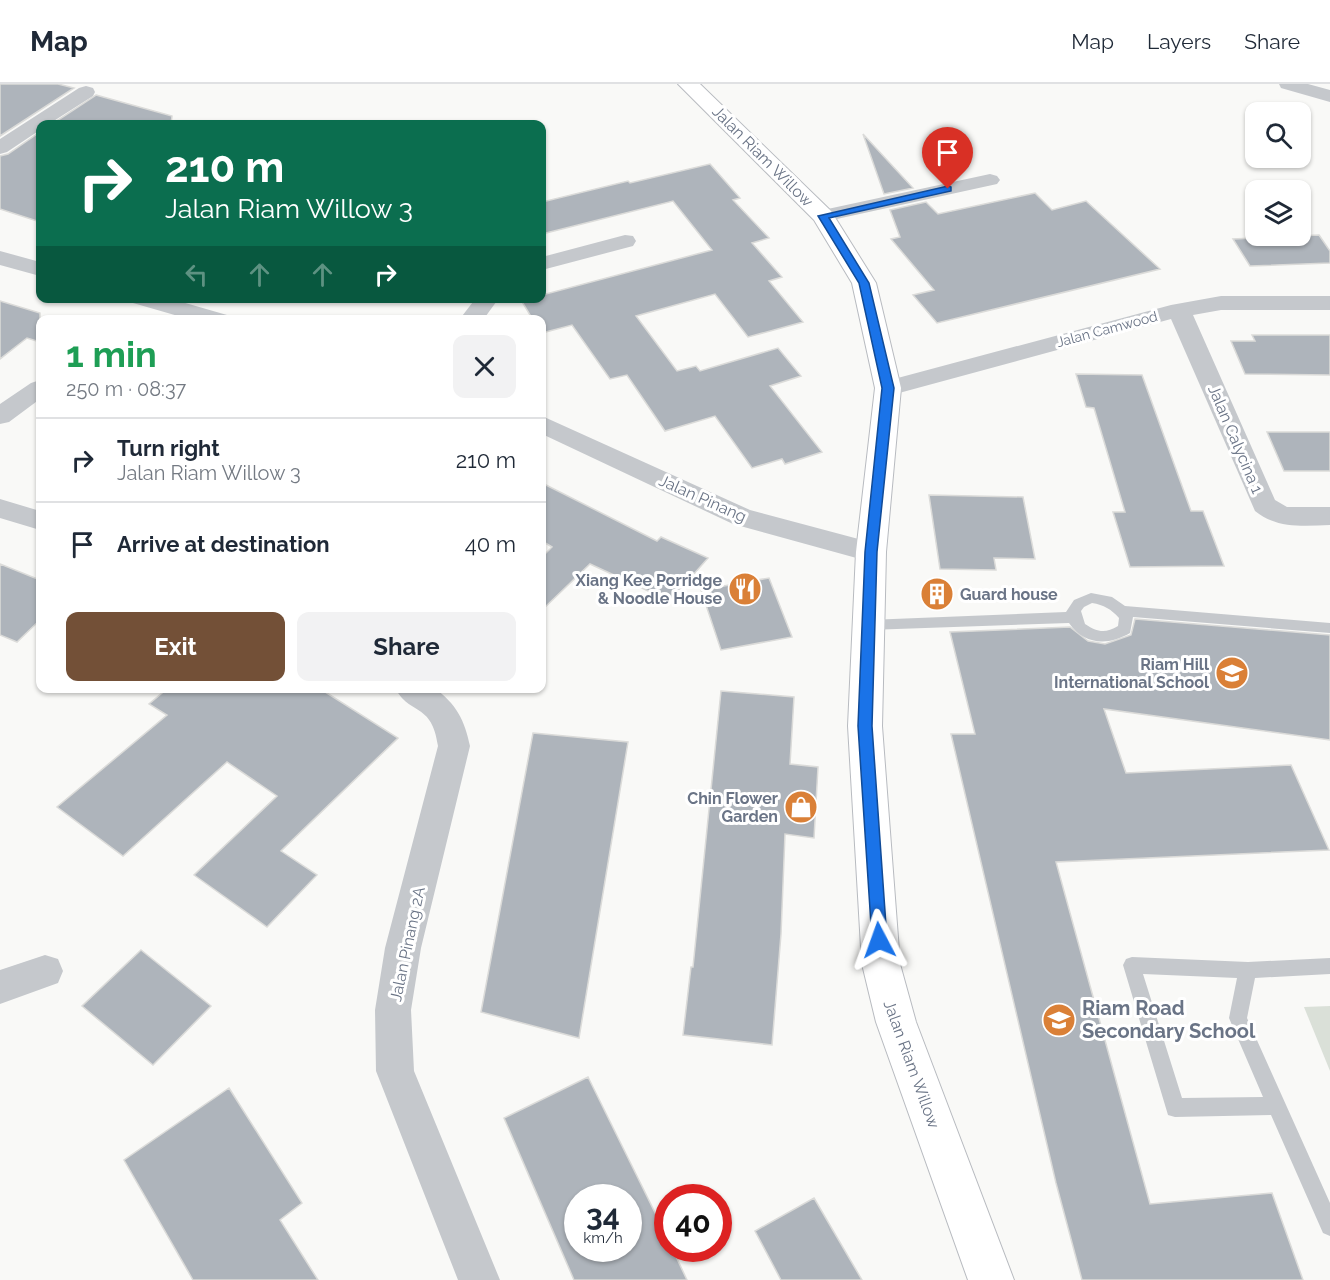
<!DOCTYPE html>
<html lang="en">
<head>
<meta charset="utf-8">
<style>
  body { margin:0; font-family:Raleway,sans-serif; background:#f2f2f3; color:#1f2937; height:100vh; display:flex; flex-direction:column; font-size:22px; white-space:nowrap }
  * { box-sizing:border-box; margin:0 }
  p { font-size:20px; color:#747a83 }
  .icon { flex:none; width:33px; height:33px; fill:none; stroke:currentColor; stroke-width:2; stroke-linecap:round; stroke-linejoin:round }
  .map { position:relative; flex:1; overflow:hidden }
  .details { position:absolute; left:36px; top:231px; width:510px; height:378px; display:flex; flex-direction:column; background:#fff; border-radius:12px; box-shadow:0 2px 4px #0004 }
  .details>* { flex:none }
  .banner { position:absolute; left:36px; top:36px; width:510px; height:183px; border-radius:12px; box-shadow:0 2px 4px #0004; background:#0b6e4f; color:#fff; overflow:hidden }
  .controls { position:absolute; left:1245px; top:18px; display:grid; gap:12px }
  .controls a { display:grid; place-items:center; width:66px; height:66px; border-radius:12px; background:#fff; box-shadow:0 2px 4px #0004; font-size:30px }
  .speed { position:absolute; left:564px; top:1100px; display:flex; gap:12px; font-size:30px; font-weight:700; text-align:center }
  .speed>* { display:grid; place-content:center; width:78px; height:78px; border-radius:50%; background:#fff; box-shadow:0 2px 4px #0004; line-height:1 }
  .speed small { font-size:15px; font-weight:400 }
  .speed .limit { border:9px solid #d22; background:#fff; color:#111 }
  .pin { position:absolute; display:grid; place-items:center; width:51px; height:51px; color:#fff; margin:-62px -26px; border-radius:50% 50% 50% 0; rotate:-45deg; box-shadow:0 0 6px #0007 }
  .pin .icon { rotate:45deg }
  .me { position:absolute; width:66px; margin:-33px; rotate:356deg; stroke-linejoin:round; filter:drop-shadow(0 0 4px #0008) }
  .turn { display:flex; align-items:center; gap:21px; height:126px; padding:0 30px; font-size:27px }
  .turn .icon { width:78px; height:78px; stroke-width:2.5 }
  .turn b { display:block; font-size:42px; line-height:51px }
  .lanes { display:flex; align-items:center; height:57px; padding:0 30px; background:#0003; justify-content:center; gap:30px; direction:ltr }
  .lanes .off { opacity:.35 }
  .round { display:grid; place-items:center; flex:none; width:63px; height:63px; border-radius:12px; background:#f2f2f3 }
  .overview { display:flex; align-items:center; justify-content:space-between; height:102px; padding:0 30px }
  h1 { font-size:36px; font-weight:700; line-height:45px; color:#1e9e55 }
  .primary-button { display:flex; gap:12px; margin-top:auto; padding:12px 30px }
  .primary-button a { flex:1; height:69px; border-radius:12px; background:#735037; color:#fff; font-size:24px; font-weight:700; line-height:69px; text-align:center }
  .primary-button a+a { background:#f2f2f3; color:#1f2937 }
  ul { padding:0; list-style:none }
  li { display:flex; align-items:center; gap:18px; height:84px; padding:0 30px; border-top:2px solid #e0e1e3 }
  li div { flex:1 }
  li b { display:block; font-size:22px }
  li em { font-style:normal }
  header { display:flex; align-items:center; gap:36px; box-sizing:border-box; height:84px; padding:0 30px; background:#fff; border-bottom:2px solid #e0e1e3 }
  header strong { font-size:28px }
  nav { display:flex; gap:33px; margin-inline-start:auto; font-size:21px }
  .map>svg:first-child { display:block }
</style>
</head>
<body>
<header>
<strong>Map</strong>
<nav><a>Map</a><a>Layers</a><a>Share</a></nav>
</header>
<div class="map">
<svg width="1330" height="1196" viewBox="0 0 1330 1196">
  <rect width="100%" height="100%" fill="#f9f9f7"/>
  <!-- green -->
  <path fill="#dae0d8" d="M1330,922V987L1304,923Z"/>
  <!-- building -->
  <path fill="#aeb4bb" stroke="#dbdbd9" stroke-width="1.5" fill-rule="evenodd" d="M0,0H58L74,4L0,52Z
    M96,11L172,32L171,40H52Z
    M40,48V138L0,125V72L8,70Z
    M863,50L913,104L884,110Z
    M710,80L740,114L733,116L769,154L752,159L782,193L769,197L803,238L748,253L715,210L636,232L677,287L696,282L700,287L778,264L801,292L770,302L822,368L785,380L782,375L752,384L715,332L665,347L627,291L610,295L572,241L542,249V236H533L521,216L542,214V211L712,166L673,117L542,150V118L628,97L630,99Z
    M1035,109L1052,126L1086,117L1160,185L937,239L913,211L934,206L891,155L900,153L890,126L926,118L938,130Z
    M1319,151L1330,167V179L1250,182L1233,155Z
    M0,217L40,229V258L27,254L0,275Z
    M1252,251H1330V291L1245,290L1231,257H1255Z
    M1076,290L1142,291L1191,427H1203L1224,482L1130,483L1113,428H1125L1094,324L1086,323Z
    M1267,348H1330V387H1284Z
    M542,399L657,457L661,453L708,474L670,517L590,480L542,526V473L552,463L542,457Z
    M929,411L1023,413L1035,475L994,474L996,486L940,485Z
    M0,480L40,496V536L17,558L0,551Z
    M769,494L792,553L721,566L701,506Z
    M1135,535L1330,551V656L1104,625L1126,689L1291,681L1329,766L1056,778L1150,1120L1272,1109L1303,1196H1082L1056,1099L951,650H975L950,548L1070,543L1088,557L1105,560L1131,551Z
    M168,604H319L398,654L281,767L317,791L267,843L194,791L277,712L227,678L123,772L57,723L167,631L149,620Z
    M721,607L794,613L790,680L818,683L814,754L785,750L781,850L772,961L683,951L691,883H693Z
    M533,649L628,658L579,954L481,928Z
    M141,866L211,922L153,981L82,922Z
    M588,993L668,1155V1164H672L687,1196H574L504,1034ZM578,1113H628V1164H578Z
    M229,1004L302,1119L280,1136L318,1196H193L124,1076Z
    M814,1114L862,1196H781L755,1147Z"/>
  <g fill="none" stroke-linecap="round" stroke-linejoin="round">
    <!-- secondary casing -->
    <g stroke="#b8bbc0" stroke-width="2">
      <path id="secondary" d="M678,0H700L831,127L876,199L901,304L886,468L882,642L900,880L916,938L1014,1196H968L876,938L862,880L848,642L856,468L875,304L852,199L814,136Z"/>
    </g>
    <!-- lane -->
    <path fill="#c5c8cc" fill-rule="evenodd" d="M1091,509L1112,513L1125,522L1330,539V549L1133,533L1130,549C1108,562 1084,561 1069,539L868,546L861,541L868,536L1066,528L1074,516ZM1092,519C1104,521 1111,525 1119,534L1118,542C1105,550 1097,548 1085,540L1081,527L1084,523Z
      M1132,873L1248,878L1330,874V890L1255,894L1247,934L1330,1119V1152L1323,1149L1271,1031L1175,1033L1168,1031L1123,881L1126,875ZM1143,890L1237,894L1229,934L1263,1013L1182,1014Z"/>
    <!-- street -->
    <path fill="#c5c8cc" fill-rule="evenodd" d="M1279,0H1308L1330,6V18L1281,4Z
      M86,2L93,4L95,8L93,12L49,40H40V46L7,68L0,70V55L79,4Z
      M990,90L997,92L1000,96L997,100L823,138L816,136L812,132L816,128L823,126Z
      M625,151L633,152L636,157L633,162L542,186V173Z
      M0,167L40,178V192L0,181Z
      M1221,212H1330V226H1221L1193,231L1275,416L1287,423H1330V441C1304,442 1277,445 1255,427L1171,235L888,312L879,309L876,304L879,299L1171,221Z
      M130,214H168L227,231L230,236H192L133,219Z
      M476,214H499L483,236H459Z
      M40,296V315L9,338L0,340V320L31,299Z
      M542,332L750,426L881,461L885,468L881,475L871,478L733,440L542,350Z
      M0,415L40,427V446L0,434Z
      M395,604H434C456,619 465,637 470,662L421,864L411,926L414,987L500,1196H458L376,987L375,926L385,864L438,662C432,618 410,632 395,604Z
      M45,871L58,875L63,887L58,899L0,920V886Z"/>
    <!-- secondary -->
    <use href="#secondary" fill="#fff" fill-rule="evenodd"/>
  </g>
  <!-- route -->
  <path fill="#1a73e8" stroke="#114b97" stroke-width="1.5" d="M948,102L951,103V107L829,134L869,199L894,304L877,468L872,642L887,856L885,862L879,864L874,862L872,856L858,642L865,468L882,304L859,199L818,132Z"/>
  <!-- icons -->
  <defs>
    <g id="restaurant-disc" transform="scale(1.725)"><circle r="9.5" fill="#da8037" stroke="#fff"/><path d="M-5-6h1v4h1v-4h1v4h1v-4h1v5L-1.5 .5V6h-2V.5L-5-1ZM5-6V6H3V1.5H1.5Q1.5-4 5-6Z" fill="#fff"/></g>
    <g id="building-disc" transform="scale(1.725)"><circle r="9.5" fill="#da8037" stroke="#fff"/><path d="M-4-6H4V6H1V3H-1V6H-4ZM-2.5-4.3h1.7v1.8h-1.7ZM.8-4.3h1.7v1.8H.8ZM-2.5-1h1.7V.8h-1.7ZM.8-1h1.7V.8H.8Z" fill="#fff"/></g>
    <g id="school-disc" transform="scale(1.725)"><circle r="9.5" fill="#da8037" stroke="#fff"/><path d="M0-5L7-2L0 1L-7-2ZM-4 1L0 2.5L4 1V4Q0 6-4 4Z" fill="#fff"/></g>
    <g id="shop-disc" transform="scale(1.725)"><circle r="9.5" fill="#da8037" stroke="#fff"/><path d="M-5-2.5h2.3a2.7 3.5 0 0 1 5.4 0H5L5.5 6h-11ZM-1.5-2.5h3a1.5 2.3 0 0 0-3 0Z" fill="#fff"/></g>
  </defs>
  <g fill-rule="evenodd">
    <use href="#restaurant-disc" x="745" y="505"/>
    <use href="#building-disc" x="937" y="510"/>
    <use href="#school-disc" x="1232" y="589"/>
    <use href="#shop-disc" x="801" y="723"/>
    <use href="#school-disc" x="1059" y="936"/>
  </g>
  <g text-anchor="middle" stroke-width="6" stroke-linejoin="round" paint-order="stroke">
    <!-- far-street labels -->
    <g font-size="14" fill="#6a7486" stroke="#fff">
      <text transform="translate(1107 245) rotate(-15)" y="5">Jalan Camwood</text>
    </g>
    <!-- street labels -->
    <g font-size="16" fill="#6a7486" stroke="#fff">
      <text transform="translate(763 72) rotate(45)" y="6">Jalan Riam Willow</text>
      <text transform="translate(1236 355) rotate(67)" y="6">Jalan Calycina 1</text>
      <text transform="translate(703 414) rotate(24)" y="6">Jalan Pinang</text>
      <text transform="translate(407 860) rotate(-78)" y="6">Jalan Pinang 2A</text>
      <text transform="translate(912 980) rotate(70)" y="6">Jalan Riam Willow</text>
    </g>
    <!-- poi labels -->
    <g font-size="16" font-weight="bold" fill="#6a7486" stroke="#fff" text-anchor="end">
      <text x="722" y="502">Xiang Kee Porridge<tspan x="722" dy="18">&amp; Noodle House</tspan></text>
      <text x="960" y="516" text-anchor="start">Guard house</text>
      <text x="1209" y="586">Riam Hill<tspan x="1209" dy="18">International School</tspan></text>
      <text x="778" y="720">Chin Flower<tspan x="778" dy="18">Garden</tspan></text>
    </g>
    <!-- near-poi labels -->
    <g font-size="20" font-weight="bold" fill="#6a7486" stroke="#fff" text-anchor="start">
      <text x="1082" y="931">Riam Road<tspan x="1082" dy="23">Secondary School</tspan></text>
    </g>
  </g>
</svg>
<div class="controls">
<a><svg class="icon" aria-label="search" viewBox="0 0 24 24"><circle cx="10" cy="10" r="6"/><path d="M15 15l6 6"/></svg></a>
<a><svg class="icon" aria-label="layers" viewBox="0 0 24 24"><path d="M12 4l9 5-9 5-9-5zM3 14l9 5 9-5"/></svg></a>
</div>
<div class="speed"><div>34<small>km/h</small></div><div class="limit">40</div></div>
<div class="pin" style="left:948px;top:105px;background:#d93025"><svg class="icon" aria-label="arrive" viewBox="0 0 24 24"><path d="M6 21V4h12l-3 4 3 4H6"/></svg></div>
<svg class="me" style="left:879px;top:856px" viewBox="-20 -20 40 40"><path d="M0-17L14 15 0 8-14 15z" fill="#1a73e8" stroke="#fff" stroke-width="4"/></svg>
<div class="banner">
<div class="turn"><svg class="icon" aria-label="right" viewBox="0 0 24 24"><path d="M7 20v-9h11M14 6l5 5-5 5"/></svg><div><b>210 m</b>Jalan Riam Willow 3</div></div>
<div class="lanes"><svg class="icon off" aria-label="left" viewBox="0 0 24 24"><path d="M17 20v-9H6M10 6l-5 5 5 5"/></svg><svg class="icon off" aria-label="ahead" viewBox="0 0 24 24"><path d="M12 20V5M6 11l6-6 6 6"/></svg><svg class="icon off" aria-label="ahead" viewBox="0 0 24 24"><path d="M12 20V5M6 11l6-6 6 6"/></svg><svg class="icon" aria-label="right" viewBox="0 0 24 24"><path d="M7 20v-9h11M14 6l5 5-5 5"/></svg></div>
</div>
<section class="details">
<div class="overview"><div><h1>1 min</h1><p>250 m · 08:37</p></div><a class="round"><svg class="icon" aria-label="close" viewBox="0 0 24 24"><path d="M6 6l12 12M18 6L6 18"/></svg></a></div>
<ul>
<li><svg class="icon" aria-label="right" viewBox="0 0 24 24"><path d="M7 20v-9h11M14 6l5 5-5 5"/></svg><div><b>Turn right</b><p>Jalan Riam Willow 3</p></div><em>210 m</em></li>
<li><svg class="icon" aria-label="arrive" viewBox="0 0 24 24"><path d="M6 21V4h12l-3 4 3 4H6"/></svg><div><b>Arrive at destination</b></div><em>40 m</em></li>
</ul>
<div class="primary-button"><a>Exit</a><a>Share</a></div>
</section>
</div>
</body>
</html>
